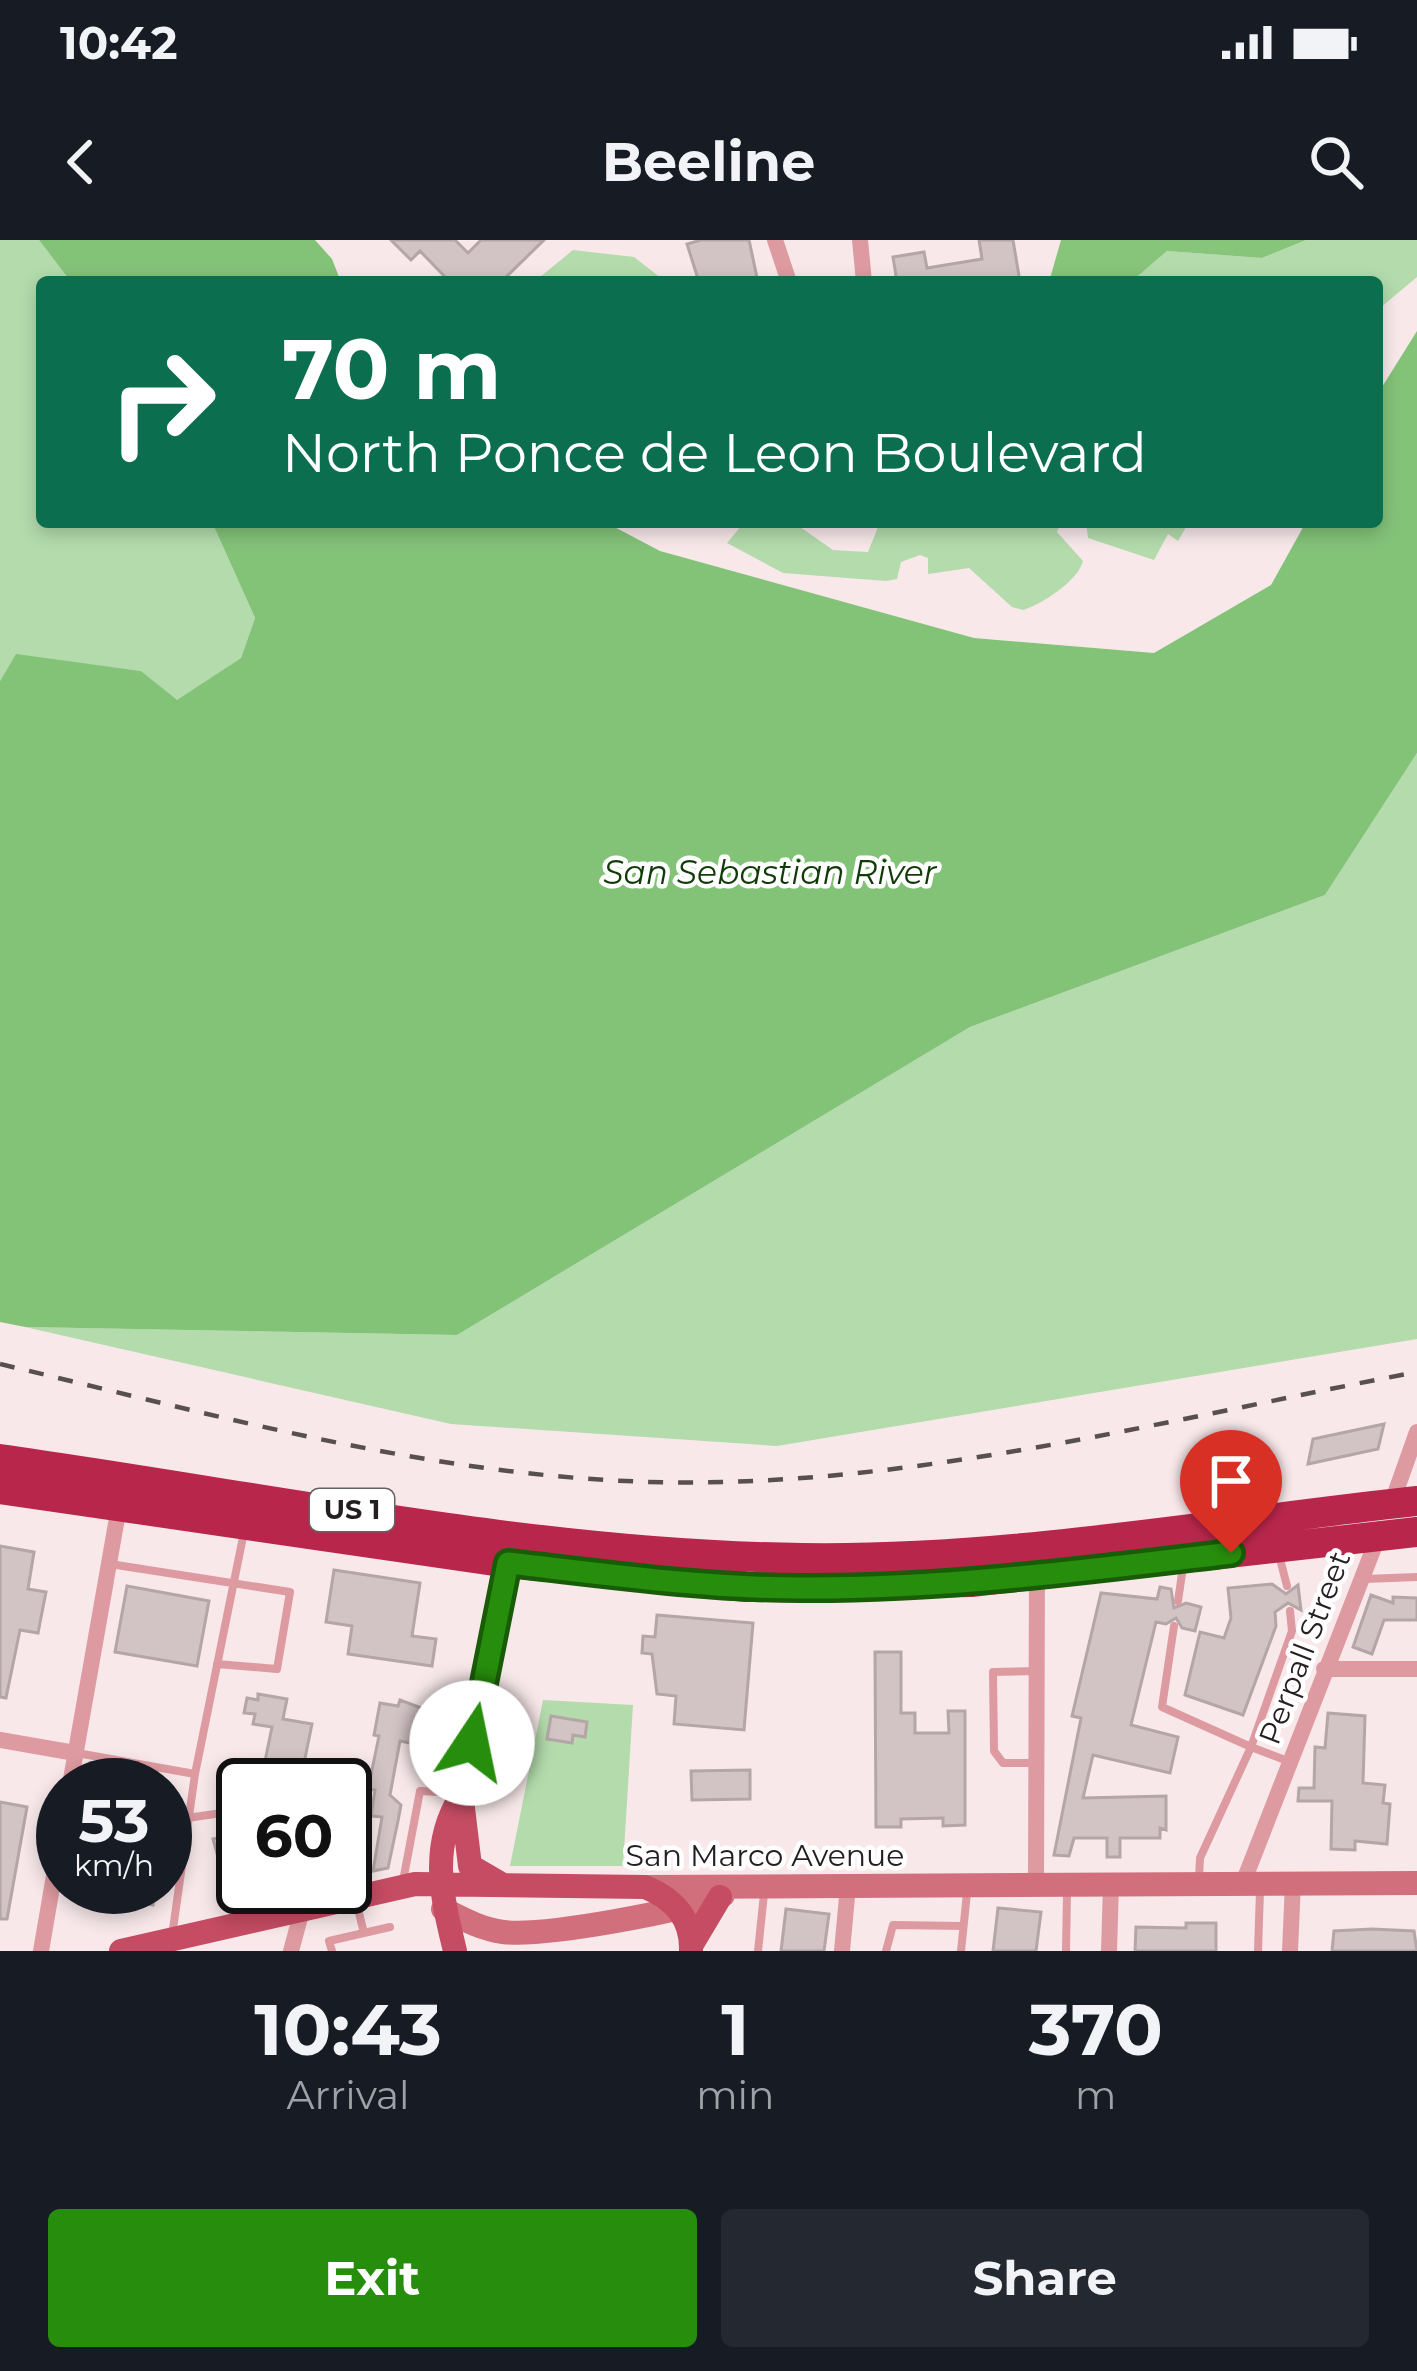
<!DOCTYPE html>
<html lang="en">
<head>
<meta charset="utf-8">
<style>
  body { margin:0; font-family:Montserrat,sans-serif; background:#242831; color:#f1f3f6; height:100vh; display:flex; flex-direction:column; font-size:45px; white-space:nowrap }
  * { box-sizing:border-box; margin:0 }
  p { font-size:39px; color:#9ea1a6 }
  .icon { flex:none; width:66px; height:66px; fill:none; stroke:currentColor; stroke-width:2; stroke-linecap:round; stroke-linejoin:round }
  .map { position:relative; height:1711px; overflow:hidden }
  .drawer { display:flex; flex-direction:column; background:#171b24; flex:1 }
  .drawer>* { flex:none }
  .banner { position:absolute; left:36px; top:36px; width:1347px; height:252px; border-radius:12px; box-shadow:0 6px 18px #0003; background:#0b6e4f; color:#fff; overflow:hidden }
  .speed { position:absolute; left:36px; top:1518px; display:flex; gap:24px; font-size:60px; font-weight:700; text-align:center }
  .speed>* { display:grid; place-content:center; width:156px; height:156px; border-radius:50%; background:#171b24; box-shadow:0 6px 18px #0003; line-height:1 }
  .speed small { font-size:30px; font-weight:400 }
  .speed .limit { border:6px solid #111; border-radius:18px; background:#fff; color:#111 }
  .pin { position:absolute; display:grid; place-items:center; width:102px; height:102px; color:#fff; margin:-123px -51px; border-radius:50% 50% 50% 0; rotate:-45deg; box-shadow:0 0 12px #0007 }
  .pin .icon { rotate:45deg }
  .me { position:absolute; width:132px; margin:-66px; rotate:11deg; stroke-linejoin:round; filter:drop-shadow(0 0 9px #0008) }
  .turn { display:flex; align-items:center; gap:42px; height:252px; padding:0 48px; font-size:54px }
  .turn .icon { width:156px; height:156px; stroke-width:2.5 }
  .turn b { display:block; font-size:84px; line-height:102px }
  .eta { display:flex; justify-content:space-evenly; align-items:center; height:204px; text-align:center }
  .eta b { font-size:72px; font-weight:700; line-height:84px }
  .action { display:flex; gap:24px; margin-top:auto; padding:24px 48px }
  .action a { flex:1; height:138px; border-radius:12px; background:#268e0c; color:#fff; font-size:48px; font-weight:700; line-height:138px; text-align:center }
  .action a+a { background:#242831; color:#f1f3f6 }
  .status { display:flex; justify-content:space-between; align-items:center; height:84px; padding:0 60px; background:#171b24; direction:ltr }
  .status svg { height:33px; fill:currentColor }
  header { display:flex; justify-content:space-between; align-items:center; height:156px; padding:0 48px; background:#171b24; font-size:54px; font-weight:700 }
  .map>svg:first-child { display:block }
</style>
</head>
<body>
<div class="status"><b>10:42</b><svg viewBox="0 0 49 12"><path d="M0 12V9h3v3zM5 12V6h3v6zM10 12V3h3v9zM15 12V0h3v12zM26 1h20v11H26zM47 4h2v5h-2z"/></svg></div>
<header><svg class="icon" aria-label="back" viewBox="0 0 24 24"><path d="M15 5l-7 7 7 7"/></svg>Beeline<svg class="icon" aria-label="search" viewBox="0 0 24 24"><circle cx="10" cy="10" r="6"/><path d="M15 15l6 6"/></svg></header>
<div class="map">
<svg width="1417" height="1711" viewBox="0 0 1417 1711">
  <rect width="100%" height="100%" fill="#f8e8ea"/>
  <!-- green -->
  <path fill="#b3dbac" d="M0,0H39L71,42H42V282H212L255,378L241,418L176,461L141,431L16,415L0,441Z
    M1306,0H1417V37L1380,68L1377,42H1131L1167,11L1262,18Z
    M573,10L634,17L666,42H534Z
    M735,282H793L833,310L868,312L880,282H1061L1057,292L1083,321C1078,341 1042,364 1023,370L1012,367L969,328L928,334V318L920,315L901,322L897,339L886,341L783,333L727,303L741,286Z
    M1086,282H1189L1178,301L1168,294L1154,320L1088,298Z
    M1417,513V1099L777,1206L451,1184L25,1087L457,1095L970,787L1325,655Z
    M543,1460L633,1465L623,1626H510Z"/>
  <!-- forest -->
  <path fill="#86c57a" d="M1061,0H1306L1262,18L1167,11L1131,42H1049Z"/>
  <!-- water -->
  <path fill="#83c378" d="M39,0H315L332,19L341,42H71Z
    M1417,91V513L1325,655L970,787L457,1095L25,1087L0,1082V441L16,414L141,431L177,460L241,418L255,378L212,282H605L660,311L974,398L1154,413L1271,345L1306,282H1377V155Z"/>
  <!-- building -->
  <path fill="#d2c3c4" stroke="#b4a5a6" stroke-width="3" d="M391,0H455L468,13L481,0H544L501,42H450L420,11L411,20Z
    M701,0H749L758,42H699L687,4Z
    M979,0H1013L1020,42H897L893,17L924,12L927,28L982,19Z
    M1384,1184L1378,1209L1308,1224L1313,1199Z
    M0,1306L34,1312L28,1349L46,1352L38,1393L20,1390L6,1458L0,1457Z
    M334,1330L420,1343L412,1396L436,1399L432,1426L348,1414L352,1386L326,1382Z
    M1272,1344L1286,1354L1298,1345L1301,1370L1288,1363L1275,1372L1276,1386L1243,1475L1185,1455L1200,1392L1224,1398L1231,1378L1228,1348Z
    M127,1346L209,1361L197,1426L115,1412Z
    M1160,1347L1171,1349L1174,1368L1186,1363L1201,1367L1195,1391L1182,1388L1176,1378L1166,1384L1156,1382L1131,1485L1178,1497L1170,1533L1093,1515L1083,1558L1166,1556V1590L1160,1588V1598H1120V1617H1107V1598H1074L1069,1616L1054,1615L1081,1478L1072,1476L1101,1353L1157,1359Z
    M1371,1355L1393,1363V1357L1417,1358V1380H1384L1372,1414L1353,1407Z
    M657,1375L753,1383L744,1490L674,1484L676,1456L657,1454L652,1414L642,1413L643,1396L655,1397Z
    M875,1412H901V1473H915V1493H949L948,1471H965V1585L943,1586V1578L901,1579V1587H876Z
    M258,1454L287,1459L283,1479L312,1484L303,1528L265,1521L272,1487L253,1484L255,1474L244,1473L247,1458L258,1460Z
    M400,1460L437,1474L430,1507L400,1501L390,1555L401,1565L398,1581L388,1628L373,1631L382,1577L371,1576L375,1550L368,1549L379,1496L374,1495L380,1463L398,1466Z
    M1328,1473L1365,1476L1363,1543L1385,1545L1383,1563L1390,1564L1387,1604L1355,1601V1610L1331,1609L1332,1561H1298L1299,1548H1314L1315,1507L1325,1508Z
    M551,1476L587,1482L585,1497L573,1495L572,1503L547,1499Z
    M750,1530V1559L692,1560L691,1531Z
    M0,1562L27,1567L7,1679H0Z
    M243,1593V1619L235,1620L240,1647L227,1650L213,1599Z
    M87,1647H157L153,1665L118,1658L84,1665Z
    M998,1668L1041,1672L1036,1711H993Z
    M786,1669L829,1674L824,1711H781Z
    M1186,1683H1216V1711H1135L1136,1687L1186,1688Z
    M1372,1689L1414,1691L1417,1711H1332L1334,1691Z"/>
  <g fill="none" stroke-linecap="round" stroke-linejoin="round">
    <!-- lane -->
    <path stroke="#de9aa1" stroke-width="8" d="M1279,1315L1287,1346
      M110,1324L290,1352L277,1429L217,1424
      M1365,1339L1417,1337
      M1178,1361L1183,1327
      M1174,1386L1162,1467L1251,1507L1292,1391L1290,1371
      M1035,1431L993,1432L994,1511L1003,1523H1036
      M77,1513L195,1534
      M341,1545L343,1539
      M187,1578L243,1570
      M1199,1639L1200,1618L1251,1507L1288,1521
      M403,1641L420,1551L458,1553
      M262,1647L268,1673
      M356,1661L364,1693
      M172,1696L195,1534L244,1292
      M332,1711L329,1701L390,1687
      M758,1711L764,1654
      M886,1711L893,1685L963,1686
      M961,1711L967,1653
      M1066,1711L1067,1652
      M1258,1711L1260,1651"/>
    <!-- street -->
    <path stroke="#de9aa1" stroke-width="16" d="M775,0L789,42
      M860,0L864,42
      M1390,1268L1417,1192
      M1324,1429H1417
      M0,1500L75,1513
      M70,1545L120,1261
      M1243,1643L1380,1292
      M1036,1645L1037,1328
      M41,1711L63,1583
      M291,1711L301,1674
      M842,1711L848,1646
      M1109,1711L1111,1644
      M1290,1711L1293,1643"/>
    <!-- secondary -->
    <path stroke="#d16f7d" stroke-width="24" d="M645,1647L1417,1643
      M443,1669C463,1679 481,1689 503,1692C545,1697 683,1671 723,1655"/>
    <!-- primary -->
    <path stroke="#c54c63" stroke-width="24" d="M462,1560L470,1626L501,1644
      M692,1704L720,1657
      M121,1711L415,1644L645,1647C674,1659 692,1678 691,1711
      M455,1711C442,1657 429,1607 461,1556L510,1308"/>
    <!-- highway -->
    <path stroke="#b9264c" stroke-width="30" d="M0,1219C264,1256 536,1315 802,1318C1008,1321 1213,1283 1417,1261
      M0,1249L508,1323L746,1347L971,1342L1417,1292"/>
    <!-- rail -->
    <path stroke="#574f50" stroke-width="4.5" stroke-dasharray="15 15" stroke-linecap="butt" d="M0,1124C199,1171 402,1228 607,1240C879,1257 1152,1182 1417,1132"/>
  </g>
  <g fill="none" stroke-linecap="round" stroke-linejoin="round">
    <!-- route casing -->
    <g stroke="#195c08" stroke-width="30">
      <path id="route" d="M472,1503L508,1323C605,1334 702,1348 800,1348C945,1349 1088,1330 1231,1313"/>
    </g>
    <!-- route -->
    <use href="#route" stroke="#268e0c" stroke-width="21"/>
  </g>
  <g text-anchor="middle" stroke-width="9" stroke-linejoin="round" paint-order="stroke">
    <!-- shield labels -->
    <rect fill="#fff" stroke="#666262" stroke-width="3" x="310" y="1249" width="84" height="42" rx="9"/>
    <g font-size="27" font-weight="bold" fill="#241e1f">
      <text x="352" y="1279">US 1</text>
    </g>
    <!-- street labels -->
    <g font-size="30" fill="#241e1f" stroke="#fff">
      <text transform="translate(1305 1408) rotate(-69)" y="10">Perpall Street</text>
      <text x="765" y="1626">San Marco Avenue</text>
    </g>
    <!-- water labels -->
    <g font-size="33" font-style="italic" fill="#103b08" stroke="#fff">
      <text x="770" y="644">San Sebastian River</text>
    </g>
  </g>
</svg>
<div class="speed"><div>53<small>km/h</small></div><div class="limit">60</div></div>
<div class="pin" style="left:1231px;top:1313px;background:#d93025"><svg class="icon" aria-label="arrive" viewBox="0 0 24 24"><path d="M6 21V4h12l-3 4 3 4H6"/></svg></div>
<svg class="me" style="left:472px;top:1503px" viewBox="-20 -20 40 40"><circle r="19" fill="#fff"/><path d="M0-13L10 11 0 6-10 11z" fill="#268e0c"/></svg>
<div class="banner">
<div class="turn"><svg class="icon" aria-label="right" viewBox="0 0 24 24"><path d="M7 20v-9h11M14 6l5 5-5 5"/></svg><div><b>70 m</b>North Ponce de Leon Boulevard</div></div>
</div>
</div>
<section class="drawer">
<div class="eta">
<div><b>10:43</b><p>Arrival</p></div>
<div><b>1</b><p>min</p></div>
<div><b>370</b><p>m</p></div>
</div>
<div class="action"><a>Exit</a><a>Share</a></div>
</section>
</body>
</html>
